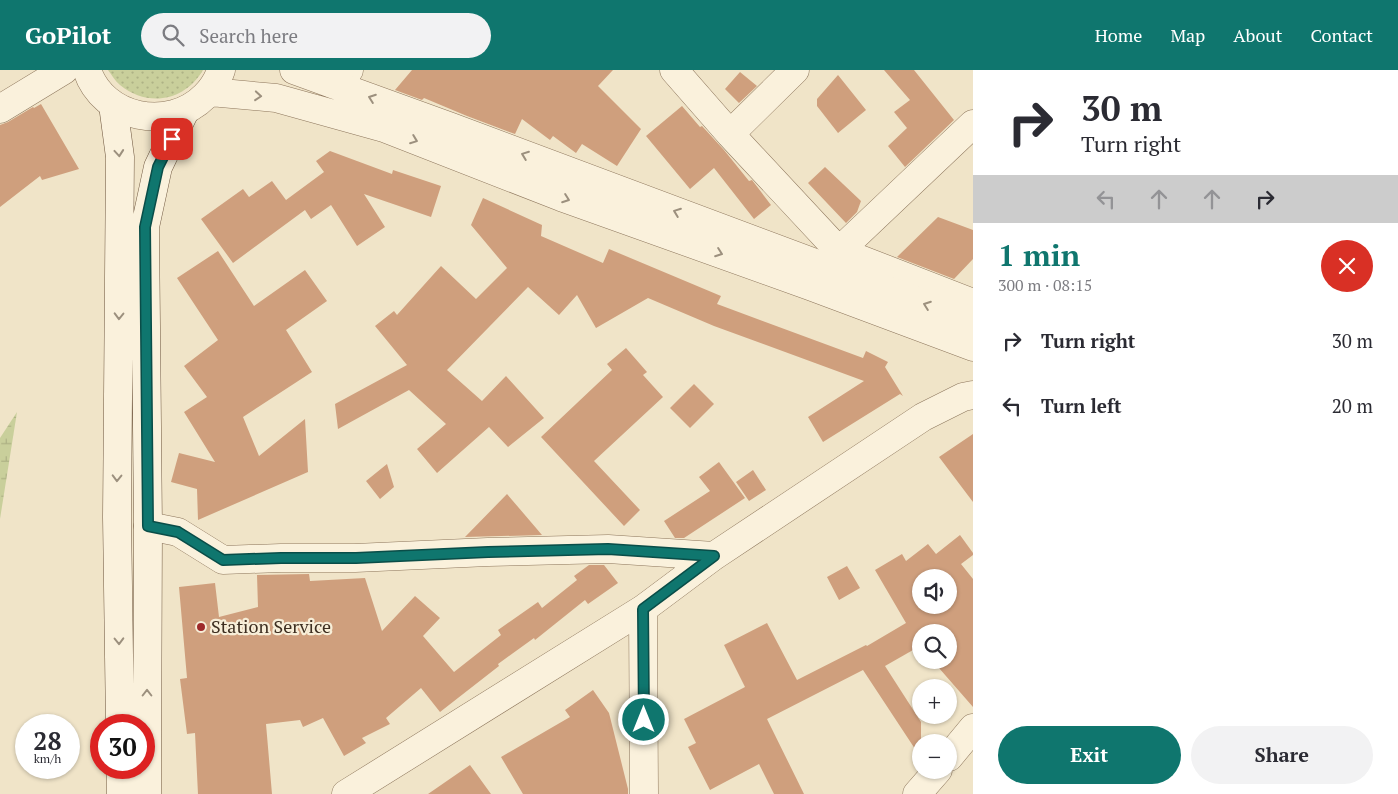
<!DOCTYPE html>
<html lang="en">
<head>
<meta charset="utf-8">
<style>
  body { margin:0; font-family:"PT Serif",serif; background:#f2f2f3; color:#2b2b33; height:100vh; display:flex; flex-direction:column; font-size:19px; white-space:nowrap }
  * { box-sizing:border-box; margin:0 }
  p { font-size:16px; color:#7c7c81 }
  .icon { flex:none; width:28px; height:28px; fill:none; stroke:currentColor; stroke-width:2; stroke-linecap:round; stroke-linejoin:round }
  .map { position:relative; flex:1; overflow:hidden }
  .sheet { display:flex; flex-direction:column; background:#fff; width:425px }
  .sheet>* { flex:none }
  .banner { background:#fff; color:#2b2b33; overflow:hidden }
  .buttons { position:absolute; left:912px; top:499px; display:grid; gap:10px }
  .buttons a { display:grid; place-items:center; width:45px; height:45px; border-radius:50%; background:#fff; box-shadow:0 1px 4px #0004; font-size:25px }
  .speed { position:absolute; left:15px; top:644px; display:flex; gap:10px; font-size:25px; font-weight:700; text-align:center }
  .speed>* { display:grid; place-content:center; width:65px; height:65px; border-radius:50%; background:#fff; box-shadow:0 1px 4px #0004; line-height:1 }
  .speed small { font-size:12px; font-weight:400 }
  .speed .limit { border:8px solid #d22; background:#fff; color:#111 }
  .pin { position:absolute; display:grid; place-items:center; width:42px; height:42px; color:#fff; margin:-21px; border-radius:10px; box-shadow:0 2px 8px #0006 }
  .me { position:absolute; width:55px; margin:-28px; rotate:0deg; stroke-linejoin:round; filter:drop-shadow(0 0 4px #0008) }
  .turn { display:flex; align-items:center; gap:18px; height:105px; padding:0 25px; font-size:22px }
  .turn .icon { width:65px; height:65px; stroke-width:2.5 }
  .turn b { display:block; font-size:35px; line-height:42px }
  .lanes { display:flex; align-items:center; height:48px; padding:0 25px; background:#0003; justify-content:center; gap:25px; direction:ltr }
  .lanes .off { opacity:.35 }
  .round { display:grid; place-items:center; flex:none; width:52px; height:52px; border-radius:26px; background:#f2f2f3 }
  .headline { display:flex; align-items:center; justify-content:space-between; height:85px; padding:0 25px }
  h1 { font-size:30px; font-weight:700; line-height:38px; color:#0f766e }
  .primary-button { display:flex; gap:10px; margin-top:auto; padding:10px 25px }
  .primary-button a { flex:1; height:58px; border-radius:30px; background:#0f766e; color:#fff; font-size:20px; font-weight:700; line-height:58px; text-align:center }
  .primary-button a+a { background:#f2f2f3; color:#2b2b33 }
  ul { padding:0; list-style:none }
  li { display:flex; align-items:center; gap:15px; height:65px; padding:0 25px }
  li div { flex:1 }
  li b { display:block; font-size:19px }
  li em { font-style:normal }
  header { display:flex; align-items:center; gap:30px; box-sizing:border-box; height:70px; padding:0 25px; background:#0f766e; color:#fff }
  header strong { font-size:24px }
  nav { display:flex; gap:28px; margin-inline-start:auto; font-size:18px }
  .search { width:350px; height:45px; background:#f2f2f3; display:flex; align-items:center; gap:12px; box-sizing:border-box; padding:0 18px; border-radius:28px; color:#7c7c81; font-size:19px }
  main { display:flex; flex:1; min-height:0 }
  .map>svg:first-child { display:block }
</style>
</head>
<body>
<header>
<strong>GoPilot</strong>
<div class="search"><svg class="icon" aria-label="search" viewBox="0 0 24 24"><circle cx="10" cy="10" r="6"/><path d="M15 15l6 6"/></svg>Search here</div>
<nav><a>Home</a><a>Map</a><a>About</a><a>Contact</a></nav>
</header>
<main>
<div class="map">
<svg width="973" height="724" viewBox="0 0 973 724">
  <defs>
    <pattern id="grass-dots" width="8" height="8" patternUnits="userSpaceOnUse" patternTransform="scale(1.25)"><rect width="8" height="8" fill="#c9cf9b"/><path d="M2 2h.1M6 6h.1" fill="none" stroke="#aeb285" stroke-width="1.8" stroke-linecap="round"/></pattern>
    <pattern id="wetland-marsh" width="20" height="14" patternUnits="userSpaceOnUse" patternTransform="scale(1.25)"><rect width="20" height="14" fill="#c9cf9b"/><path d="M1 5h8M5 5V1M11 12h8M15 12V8" fill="none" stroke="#aeb285"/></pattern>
  </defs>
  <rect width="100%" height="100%" fill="#f0e4c8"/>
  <!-- grass -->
  <path fill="url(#grass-dots)" d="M108,0H203C185,31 148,38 120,15C115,11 112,5 108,0Z"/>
  <!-- wetland -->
  <path fill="url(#wetland-marsh)" d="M17,342L0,449V368Z"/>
  <!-- building -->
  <path fill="#cf9f7d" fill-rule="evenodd" d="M412,0H613L598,16L641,59L617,96L582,74L576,83L553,66L550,70L522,49L515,64L467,46L424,28L422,30L395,20Z
    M884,0H914L954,50L905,97L888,76L907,58L894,42L910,30Z
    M740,2L757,16L739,33L725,19Z
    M838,5L866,40L838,63L817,36V29Z
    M41,34L79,99L42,110L40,106L0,137V55L8,52L33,37L34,38Z
    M682,36L700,57L702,56L724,80L749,111L752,110L771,135L754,149L714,98L690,119L646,66Z
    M330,81L392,104L393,100L441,116L431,147L364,124L385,157L357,176L331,135L311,149L305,140L233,193L201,149L243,119L249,127L272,111L286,130L324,102L316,91Z
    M825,97L861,131L857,142L846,153L808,113Z
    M483,128L542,155L541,166L603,193L609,179L721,226L717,234L863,288L866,281L888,292L885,297L903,326L900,324L823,372L808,347L864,311L714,256L648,228L596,258L577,225L559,245L528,217L447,300L482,331L506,306L544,348L508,377L489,357L437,403L417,379L446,354L409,320L338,359L335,334L407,295L375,256L394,241L397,245L441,196L476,229L507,198L471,155Z
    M938,147L973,160V189L954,209L897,187Z
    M218,181L254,236L305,200L327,231L286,260L312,302L243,347L259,386L305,349L308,402L198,450L197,419L171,412L179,383L215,392L184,342L207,327L184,296L218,270L177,208Z
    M626,278L647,302L643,305L663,327L594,391L640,440L624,456L541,367L612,300L607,294Z
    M694,314L714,334L690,358L670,338Z
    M973,364V432L939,387Z
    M719,392L745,428L684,468H675L664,451L710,421L699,407Z
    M387,394L394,417L380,429L366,411Z
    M753,400L766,420L749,431L736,412Z
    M507,424L542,465L465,467Z
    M960,465L973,483V485L961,494L973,509V637L932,590H949V562H921V578L920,576L885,596L921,652V688L863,600L767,649L804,724H774L759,694L710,720L688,677L696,673L684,649L745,617L724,575L767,553L797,610L866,575L867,576L906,553L875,500L902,484L906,491L928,474L936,484ZM921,508H949V535H921Z
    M589,495H604L618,513L588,534L585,530L535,570L534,568L498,594L499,596L440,642L421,618L386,648L390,654L362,668L366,673L344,686L323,648L303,657L300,650L266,654L272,724H198L195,663L187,664L180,609L187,608L179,517L215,513L219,547L258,537L257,505L309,504L310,511L365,508L382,561L415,526L440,548L423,566L454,602L501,565L498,560L538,532L542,538L577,510L574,506Z
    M847,496L860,518L839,530L827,507Z
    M593,620L609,643L628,719V724H523L501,687L570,647L565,640Z
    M470,695L491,724H428Z"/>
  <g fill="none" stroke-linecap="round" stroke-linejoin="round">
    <!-- minor casing -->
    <g stroke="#8d765c" stroke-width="29">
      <path id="minor" d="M674,0L730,64L839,181L973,233
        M333,14L349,0
        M0,39L64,0
        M730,64L795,0
        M829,195L839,181L973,54
        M148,456L178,462L223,490L281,488H355L488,482L608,479L714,486
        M643,539L644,724
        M949,687L973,658
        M346,724L643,539L714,486L923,347L963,327L973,325
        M917,724L938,700"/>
    </g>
    <!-- tertiary casing -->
    <g stroke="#8d765c" stroke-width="29">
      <path id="tertiary" d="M87,0C103,49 169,62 205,26C212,19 218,10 221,0
        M294,0L451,57L973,252
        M210,22L276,28L384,58L561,127L810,216L973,277"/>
    </g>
    <!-- secondary casing -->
    <g stroke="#6f573f" stroke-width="29">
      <path id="secondary" d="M113,35L120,87L117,447L120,655
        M121,698V724
        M147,724L148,456L145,157L158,97L185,41"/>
    </g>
    <!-- minor -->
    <use href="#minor" stroke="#faf1dc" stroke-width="28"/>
    <!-- tertiary -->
    <use href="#tertiary" stroke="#faf1dc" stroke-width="28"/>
    <!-- secondary -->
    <use href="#secondary" stroke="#faf1dc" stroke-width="28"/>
  </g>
  <!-- one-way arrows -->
  <defs><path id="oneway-chevron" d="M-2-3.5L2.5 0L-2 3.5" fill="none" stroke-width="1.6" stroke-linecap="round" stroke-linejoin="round" transform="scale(1.25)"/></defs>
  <g stroke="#9c907e">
    <use href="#oneway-chevron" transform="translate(258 26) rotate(5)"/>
    <use href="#oneway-chevron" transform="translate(372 28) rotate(-160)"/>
    <use href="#oneway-chevron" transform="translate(414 70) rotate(21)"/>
    <use href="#oneway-chevron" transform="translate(119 83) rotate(85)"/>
    <use href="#oneway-chevron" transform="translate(525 85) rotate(-159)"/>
    <use href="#oneway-chevron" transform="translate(566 129) rotate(20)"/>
    <use href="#oneway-chevron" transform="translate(677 142) rotate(-159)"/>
    <use href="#oneway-chevron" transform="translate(719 183) rotate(20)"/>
    <use href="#oneway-chevron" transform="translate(927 235) rotate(-160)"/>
    <use href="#oneway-chevron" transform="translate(119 246) rotate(91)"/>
    <use href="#oneway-chevron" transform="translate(117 408) rotate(91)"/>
    <use href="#oneway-chevron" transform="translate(119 571) rotate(89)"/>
    <use href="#oneway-chevron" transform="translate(147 623) rotate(-90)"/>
  </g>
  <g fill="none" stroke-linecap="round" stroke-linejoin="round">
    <!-- route casing -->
    <g stroke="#0a4d48" stroke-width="12">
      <path id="route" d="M172,69L158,97L145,157L148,456L178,462L223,490L281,488H356L488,482L608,479L714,486L643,539L644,650"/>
    </g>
    <!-- route -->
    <use href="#route" stroke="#0f766e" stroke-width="9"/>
  </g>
  <!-- markers -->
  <circle fill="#9e2a2b" stroke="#f7eed8" stroke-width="2" cx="201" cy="557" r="5"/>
  <g text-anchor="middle" stroke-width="4.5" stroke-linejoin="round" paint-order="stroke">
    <!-- poi labels -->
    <g font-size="18" fill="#3d2e20" stroke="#f7eed8" text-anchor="start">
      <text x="211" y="563">Station Service</text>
    </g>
  </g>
</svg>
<div class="buttons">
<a><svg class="icon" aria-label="sound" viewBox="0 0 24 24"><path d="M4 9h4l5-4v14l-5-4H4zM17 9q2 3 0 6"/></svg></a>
<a><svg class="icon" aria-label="search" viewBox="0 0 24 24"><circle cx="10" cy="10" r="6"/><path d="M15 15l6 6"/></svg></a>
<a>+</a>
<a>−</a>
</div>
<div class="speed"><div>28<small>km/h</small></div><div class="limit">30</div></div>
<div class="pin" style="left:172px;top:69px;background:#d93025"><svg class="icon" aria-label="arrive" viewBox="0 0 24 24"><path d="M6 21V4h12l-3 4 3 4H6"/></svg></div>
<svg class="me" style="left:644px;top:650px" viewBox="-20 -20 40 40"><circle r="17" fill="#0f766e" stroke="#fff" stroke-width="3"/><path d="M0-11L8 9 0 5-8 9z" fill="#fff"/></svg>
</div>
<section class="sheet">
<div class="banner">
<div class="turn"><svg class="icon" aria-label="right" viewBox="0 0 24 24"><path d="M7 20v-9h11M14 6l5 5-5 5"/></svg><div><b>30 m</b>Turn right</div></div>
<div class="lanes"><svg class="icon off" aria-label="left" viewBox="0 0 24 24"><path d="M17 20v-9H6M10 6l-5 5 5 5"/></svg><svg class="icon off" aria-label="ahead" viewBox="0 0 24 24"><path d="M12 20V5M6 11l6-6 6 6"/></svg><svg class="icon off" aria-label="ahead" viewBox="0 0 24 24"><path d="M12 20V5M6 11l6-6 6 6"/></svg><svg class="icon" aria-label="right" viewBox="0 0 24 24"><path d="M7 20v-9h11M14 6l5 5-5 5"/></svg></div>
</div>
<div class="headline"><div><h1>1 min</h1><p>300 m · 08:15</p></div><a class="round" style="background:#d93025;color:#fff"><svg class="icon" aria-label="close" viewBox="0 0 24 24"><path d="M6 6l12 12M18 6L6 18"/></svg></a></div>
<ul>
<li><svg class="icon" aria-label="right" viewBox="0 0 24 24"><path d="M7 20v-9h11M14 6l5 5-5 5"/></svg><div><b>Turn right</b></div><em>30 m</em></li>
<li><svg class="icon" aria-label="left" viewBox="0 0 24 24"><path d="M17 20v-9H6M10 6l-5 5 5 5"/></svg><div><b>Turn left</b></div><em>20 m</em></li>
</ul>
<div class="primary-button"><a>Exit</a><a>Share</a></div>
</section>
</main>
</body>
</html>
